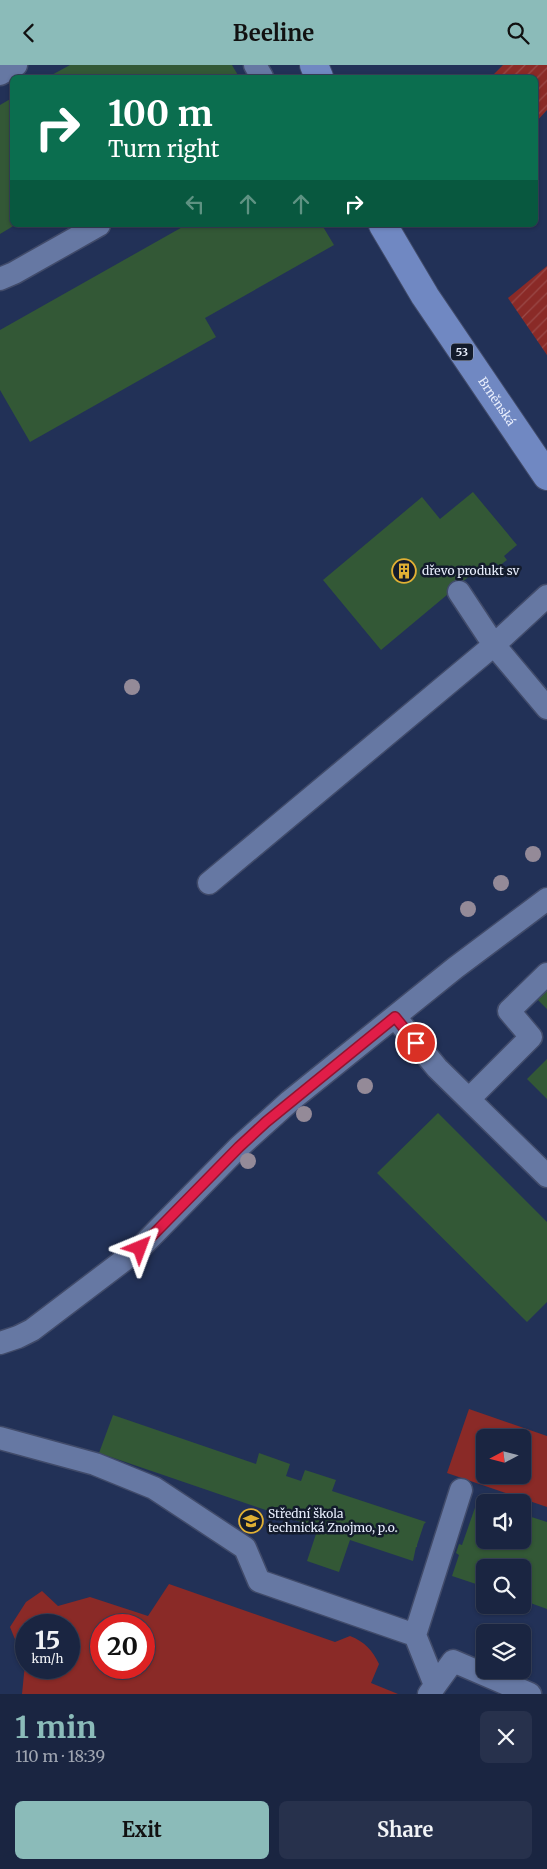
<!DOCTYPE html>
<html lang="en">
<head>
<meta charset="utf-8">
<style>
  body { margin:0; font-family:Merriweather,serif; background:#27314c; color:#f1f3f6; height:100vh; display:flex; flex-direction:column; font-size:19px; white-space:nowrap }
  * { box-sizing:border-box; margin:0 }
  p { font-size:16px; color:#9fa5b1 }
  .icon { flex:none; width:28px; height:28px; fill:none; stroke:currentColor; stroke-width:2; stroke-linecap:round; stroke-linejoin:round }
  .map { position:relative; height:1629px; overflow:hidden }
  .panel { display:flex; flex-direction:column; background:#1a2541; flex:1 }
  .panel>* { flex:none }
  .guide { position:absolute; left:10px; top:10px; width:528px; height:152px; border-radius:8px; box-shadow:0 1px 4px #0004,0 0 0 1px #38425a; background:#0b6e4f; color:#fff; overflow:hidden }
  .needle { width:32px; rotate:263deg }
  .fabs { position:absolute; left:476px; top:1364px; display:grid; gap:10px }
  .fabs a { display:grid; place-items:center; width:55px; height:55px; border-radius:8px; background:#1a2541; box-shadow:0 1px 4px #0004,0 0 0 1px #38425a; font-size:25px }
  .speed { position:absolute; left:15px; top:1549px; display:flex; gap:10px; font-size:25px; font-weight:700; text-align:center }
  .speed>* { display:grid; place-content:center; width:65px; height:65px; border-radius:50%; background:#1a2541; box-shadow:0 1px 4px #0004,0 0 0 1px #38425a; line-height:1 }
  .speed small { font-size:12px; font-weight:400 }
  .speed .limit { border:8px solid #d22; background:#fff; color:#111 }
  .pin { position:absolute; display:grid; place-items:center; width:42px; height:42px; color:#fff; margin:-21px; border:2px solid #fff; border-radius:50%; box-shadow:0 1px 5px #0007 }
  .me { position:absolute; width:55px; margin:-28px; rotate:44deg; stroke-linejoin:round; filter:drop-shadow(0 0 4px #0008) }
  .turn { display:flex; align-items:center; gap:18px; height:105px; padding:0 15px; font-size:22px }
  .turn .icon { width:65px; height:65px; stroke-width:2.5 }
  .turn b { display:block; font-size:35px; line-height:42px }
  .lanes { display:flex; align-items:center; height:48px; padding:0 15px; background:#0003; justify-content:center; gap:25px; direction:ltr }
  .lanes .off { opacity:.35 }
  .round { display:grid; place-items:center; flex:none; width:52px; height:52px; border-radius:8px; background:#27314c }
  .head { display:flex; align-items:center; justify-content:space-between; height:85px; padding:0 15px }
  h1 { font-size:30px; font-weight:700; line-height:38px; color:#8bbbb9 }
  .button { display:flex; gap:10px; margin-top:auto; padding:10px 15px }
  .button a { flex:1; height:58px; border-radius:8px; background:#8bbbb9; color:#111; font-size:20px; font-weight:700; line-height:58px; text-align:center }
  .button a+a { background:#27314c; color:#f1f3f6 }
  header { display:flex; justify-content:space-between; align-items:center; height:65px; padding:0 15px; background:#8bbbb9; color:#111; font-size:22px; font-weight:700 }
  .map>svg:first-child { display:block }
</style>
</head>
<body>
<header><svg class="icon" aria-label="back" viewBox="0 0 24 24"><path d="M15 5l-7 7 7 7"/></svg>Beeline<svg class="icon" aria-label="search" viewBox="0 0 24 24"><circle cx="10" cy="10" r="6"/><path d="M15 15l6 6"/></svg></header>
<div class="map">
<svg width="547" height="1629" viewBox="0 0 547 1629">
  <defs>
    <pattern id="garden-furrows" width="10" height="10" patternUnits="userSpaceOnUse" patternTransform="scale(1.25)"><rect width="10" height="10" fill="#8a2a27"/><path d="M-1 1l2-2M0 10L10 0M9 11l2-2" fill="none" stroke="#9a4947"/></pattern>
  </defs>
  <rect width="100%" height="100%" fill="#223157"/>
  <!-- grass -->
  <path fill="#8a2a27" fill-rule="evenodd" d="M469,1344L547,1371V1442L447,1408ZM485,1372H522V1410H485Z
    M169,1519L335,1577L350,1571C365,1577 372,1585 379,1599L371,1618L398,1629H22L25,1599L10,1562L26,1537L42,1526L58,1541L90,1532L148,1551ZM26,1560H69V1602H26ZM101,1560H144V1602H101Z"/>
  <!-- garden -->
  <path fill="url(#garden-furrows)" d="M503,0H547V45L535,58V12H491Z
    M547,201V290L508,233Z"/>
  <!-- building -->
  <path fill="#335836" d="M70,0H232L239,12H48Z
    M12,33V160H15L0,169V40Z
    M186,160H322L334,180L205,253L216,272L30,377L0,325V265Z
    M473,427L517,480L504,491L507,495L499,501L496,498L483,509L478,504L381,585L323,515L422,432L440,454Z
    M547,922V944L536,933Z
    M547,994V1034L527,1014Z
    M438,1048L547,1157V1237L527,1257L377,1108Z
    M113,1350L256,1399L259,1388L290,1399L286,1411L301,1416L305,1405L336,1415L332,1426L426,1457L424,1459L417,1480V1482H416L413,1496L350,1475L339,1507L307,1496L318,1463L99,1388Z
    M478,1434L485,1436V1475H522V1449L547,1457V1544L522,1535V1502H485V1522L452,1511L459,1490L456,1488L459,1479L462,1480Z"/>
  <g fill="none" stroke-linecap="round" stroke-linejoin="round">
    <!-- minor casing -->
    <g stroke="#414b6a" stroke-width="25">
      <path id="minor" d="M255,0L262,12
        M0,9L16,0
        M0,214L14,208L99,160
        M459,527L494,580L547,643
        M209,818L494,580L547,531
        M395,952L437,1003L547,1111
        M469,1034L531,972L509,946L547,909
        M0,1278L18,1272L32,1265L140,1183L239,1082L290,1036L455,903L547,834
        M0,1373L95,1399L154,1423L245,1483L259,1516L415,1570
        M435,1620L415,1570L461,1425
        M429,1629L453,1596L530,1629"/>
    </g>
    <!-- major casing -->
    <g stroke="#414b6a" stroke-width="30">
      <g id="major">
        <path d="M314,0L319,12"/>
        <path id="s1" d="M383,160L425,231L547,411"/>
      </g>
    </g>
    <!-- minor -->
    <use href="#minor" stroke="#6678a3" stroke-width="22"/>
    <!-- major -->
    <use href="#major" stroke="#7088c2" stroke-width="28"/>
  </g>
  <!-- trees -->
  <g fill="#948a98">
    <circle cx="132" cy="622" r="8"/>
    <circle cx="533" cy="789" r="8"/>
    <circle cx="501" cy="818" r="8"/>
    <circle cx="468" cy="844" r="8"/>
    <circle cx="365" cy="1021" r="8"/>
    <circle cx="304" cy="1049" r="8"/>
    <circle cx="248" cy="1096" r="8"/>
  </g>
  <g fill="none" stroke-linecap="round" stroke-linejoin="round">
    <!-- route casing -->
    <g stroke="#92132f" stroke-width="12">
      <path id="route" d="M140,1183L239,1082L266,1057L395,952L416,978"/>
    </g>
    <!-- route -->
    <use href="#route" stroke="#e11d48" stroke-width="9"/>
  </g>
  <!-- icons -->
  <defs>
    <g id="building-ring" transform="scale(1.25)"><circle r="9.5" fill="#131b2c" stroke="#e0b034" stroke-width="1.5"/><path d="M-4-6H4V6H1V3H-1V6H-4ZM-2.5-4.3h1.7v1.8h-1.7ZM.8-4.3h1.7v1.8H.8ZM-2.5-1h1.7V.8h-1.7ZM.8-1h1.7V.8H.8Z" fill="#e0b034"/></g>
    <g id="school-ring" transform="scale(1.25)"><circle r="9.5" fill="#131b2c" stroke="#e0b034" stroke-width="1.5"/><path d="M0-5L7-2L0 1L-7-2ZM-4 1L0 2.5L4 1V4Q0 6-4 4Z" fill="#e0b034"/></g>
  </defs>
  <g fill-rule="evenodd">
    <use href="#building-ring" x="404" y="506"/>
    <use href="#school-ring" x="251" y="1456"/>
  </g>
  <g text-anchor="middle" stroke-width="5" stroke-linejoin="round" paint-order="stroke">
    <!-- shield labels -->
    <rect fill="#131b2c" stroke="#a8afbe" stroke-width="1" x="451" y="278.5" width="22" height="17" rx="4"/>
    <g font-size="11" font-weight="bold" fill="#e8eefd">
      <text x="462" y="291">53</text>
    </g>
    <!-- street labels -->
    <g font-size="12" fill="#e8eefd" stroke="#131b2c">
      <text dy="4" stroke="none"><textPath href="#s1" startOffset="210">Brněnská</textPath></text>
    </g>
    <!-- poi labels -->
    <g font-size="12" fill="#e8eefd" stroke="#131b2c" text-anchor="start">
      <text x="422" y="510">dřevo produkt sv</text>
      <text x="268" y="1453">Střední škola<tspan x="268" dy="14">technická Znojmo, p.o.</tspan></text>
    </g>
  </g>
</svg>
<div class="fabs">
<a><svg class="needle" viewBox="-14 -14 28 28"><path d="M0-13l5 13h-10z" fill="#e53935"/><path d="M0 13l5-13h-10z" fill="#9fa5b1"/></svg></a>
<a><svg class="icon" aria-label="sound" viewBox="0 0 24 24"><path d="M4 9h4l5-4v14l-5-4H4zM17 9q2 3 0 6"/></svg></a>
<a><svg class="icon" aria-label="search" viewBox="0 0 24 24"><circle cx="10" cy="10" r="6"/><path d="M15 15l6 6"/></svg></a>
<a><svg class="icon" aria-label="layers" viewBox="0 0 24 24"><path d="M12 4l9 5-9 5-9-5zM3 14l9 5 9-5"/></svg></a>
</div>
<div class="speed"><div>15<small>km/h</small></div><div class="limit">20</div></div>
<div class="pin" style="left:416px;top:978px;background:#d93025"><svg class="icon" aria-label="arrive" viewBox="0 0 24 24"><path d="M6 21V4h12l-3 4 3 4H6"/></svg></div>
<svg class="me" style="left:140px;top:1183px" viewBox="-20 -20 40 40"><path d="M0-17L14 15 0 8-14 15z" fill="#e11d48" stroke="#fff" stroke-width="4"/></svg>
<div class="guide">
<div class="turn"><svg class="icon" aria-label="right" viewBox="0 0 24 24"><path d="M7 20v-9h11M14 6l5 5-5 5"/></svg><div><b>100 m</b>Turn right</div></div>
<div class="lanes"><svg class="icon off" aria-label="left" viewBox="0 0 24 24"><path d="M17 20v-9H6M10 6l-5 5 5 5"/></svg><svg class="icon off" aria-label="ahead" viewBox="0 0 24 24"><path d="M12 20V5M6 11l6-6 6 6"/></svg><svg class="icon off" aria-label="ahead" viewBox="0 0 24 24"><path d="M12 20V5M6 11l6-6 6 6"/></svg><svg class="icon" aria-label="right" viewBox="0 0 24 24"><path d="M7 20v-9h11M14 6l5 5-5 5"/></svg></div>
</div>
</div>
<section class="panel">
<div class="head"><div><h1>1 min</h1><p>110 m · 18:39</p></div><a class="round"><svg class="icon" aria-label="close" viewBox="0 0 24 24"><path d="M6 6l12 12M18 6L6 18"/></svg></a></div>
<div class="button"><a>Exit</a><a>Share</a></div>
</section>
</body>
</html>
